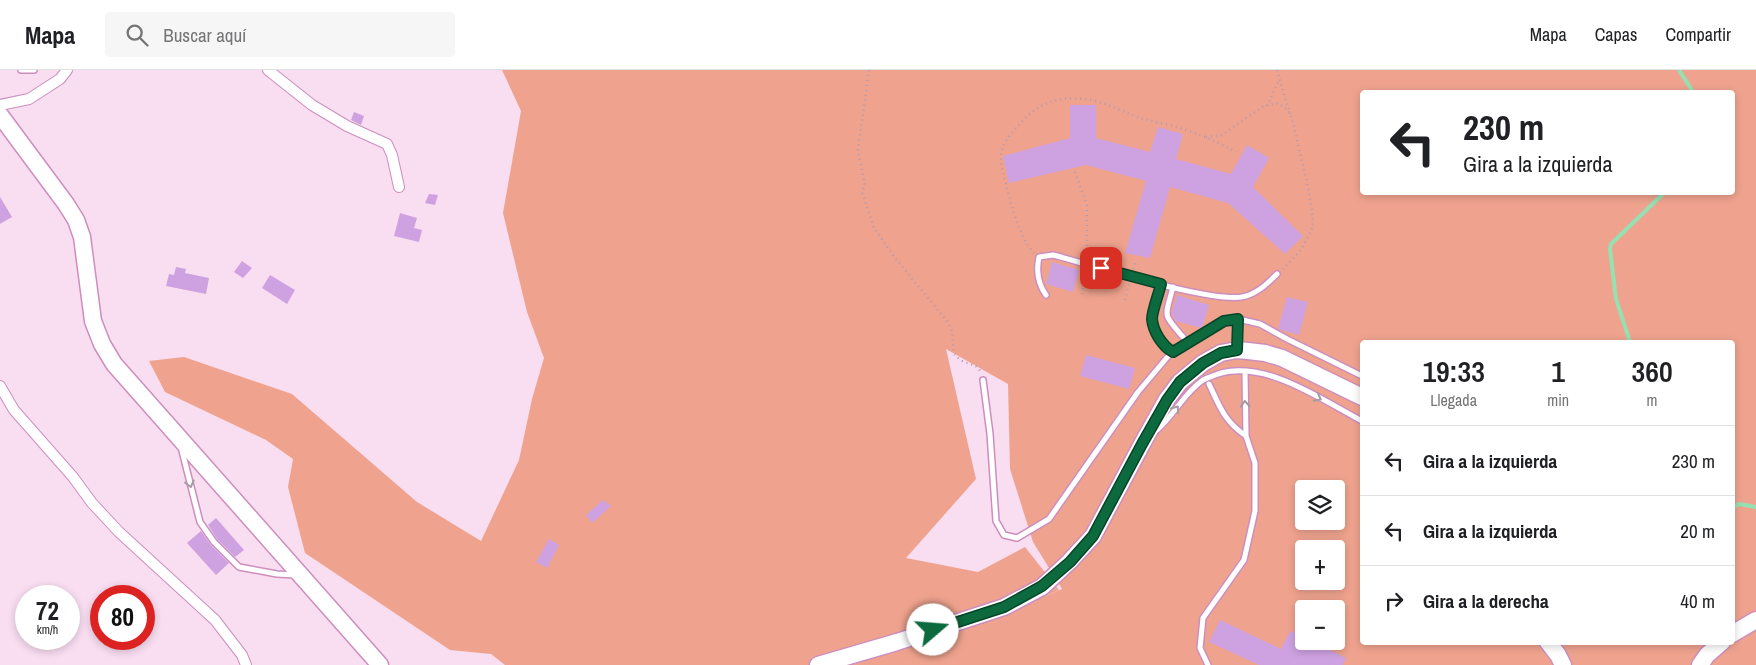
<!DOCTYPE html>
<html lang="es">
<head>
<meta charset="utf-8">
<style>
  body { margin:0; font-family:"Archivo Narrow",sans-serif; background:#f6f6f6; color:#202124; height:100vh; display:flex; flex-direction:column; font-size:19px; white-space:nowrap }
  * { box-sizing:border-box; margin:0 }
  p { font-size:16px; color:#757577 }
  .icon { flex:none; width:28px; height:28px; fill:none; stroke:currentColor; stroke-width:2; stroke-linecap:round; stroke-linejoin:round }
  .map { position:relative; flex:1; overflow:hidden }
  .drawer { position:absolute; left:1360px; top:270px; width:375px; height:305px; display:flex; flex-direction:column; background:#fff; border-radius:5px; box-shadow:0 2px 8px #0003 }
  .drawer>* { flex:none }
  .guide { position:absolute; left:1360px; top:20px; width:375px; height:105px; border-radius:5px; box-shadow:0 2px 8px #0003; background:#fff; color:#202124; overflow:hidden }
  .controls { position:absolute; left:1295px; top:410px; display:grid; gap:10px }
  .controls a { display:grid; place-items:center; width:50px; height:50px; border-radius:5px; background:#fff; box-shadow:0 2px 8px #0003; font-size:25px }
  .speed { position:absolute; left:15px; top:515px; display:flex; gap:10px; font-size:25px; font-weight:700; text-align:center }
  .speed>* { display:grid; place-content:center; width:65px; height:65px; border-radius:50%; background:#fff; box-shadow:0 2px 8px #0003; line-height:1 }
  .speed small { font-size:12px; font-weight:400 }
  .speed .limit { border:8px solid #d22; background:#fff; color:#111 }
  .pin { position:absolute; display:grid; place-items:center; width:42px; height:42px; color:#fff; margin:-21px; border-radius:10px; box-shadow:0 2px 8px #0006 }
  .me { position:absolute; width:55px; margin:-28px; rotate:72deg; stroke-linejoin:round; filter:drop-shadow(0 0 4px #0008) }
  .turn { display:flex; align-items:center; gap:18px; height:105px; padding:0 20px; font-size:22px }
  .turn .icon { width:65px; height:65px; stroke-width:2.5 }
  .turn b { display:block; font-size:35px; line-height:42px }
  .eta { display:flex; justify-content:space-evenly; align-items:center; height:85px; text-align:center }
  .eta b { font-size:30px; font-weight:600; line-height:35px }
  ul { padding:0; list-style:none }
  li { display:flex; align-items:center; gap:15px; height:70px; padding:0 20px; border-top:1px solid #e0e0e0 }
  li div { flex:1 }
  li b { display:block; font-size:19px }
  li em { font-style:normal }
  header { display:flex; align-items:center; gap:30px; box-sizing:border-box; height:70px; padding:0 25px; background:#fff; border-bottom:1px solid #e0e0e0 }
  header strong { font-size:24px }
  nav { display:flex; gap:28px; margin-inline-start:auto; font-size:18px }
  .search { width:350px; height:45px; background:#f6f6f6; display:flex; align-items:center; gap:12px; box-sizing:border-box; padding:0 18px; border-radius:5px; color:#757577; font-size:19px }
  .map>svg:first-child { display:block }
</style>
</head>
<body>
<header>
<strong>Mapa</strong>
<div class="search"><svg class="icon" aria-label="search" viewBox="0 0 24 24"><circle cx="10" cy="10" r="6"/><path d="M15 15l6 6"/></svg>Buscar aquí</div>
<nav><a>Mapa</a><a>Capas</a><a>Compartir</a></nav>
</header>
<div class="map">
<svg width="1756" height="595" viewBox="0 0 1756 595">
  <rect width="100%" height="100%" fill="#f9ddf1"/>
  <!-- green -->
  <path fill="#efa38e" fill-rule="evenodd" d="M502,0H1756V595H505L491,584L450,580L305,483L288,417L293,389L266,370L165,322L149,291L184,287L292,324L417,432L481,471L519,390L532,329L544,288L527,242L503,143L521,41ZM1362,22H1732V122H1362ZM1362,272H1732V572H1362ZM946,279L1008,314L1010,399L1033,472L1062,519L1006,543L1059,520L1025,477L978,502L906,488L976,409ZM1304,419H1336V451H1304ZM1304,479H1336V511H1304ZM1304,539H1336V571H1304Z"/>
  <g fill="none" stroke-linecap="round" stroke-linejoin="round">
    <!-- stream -->
    <path stroke="#95e1b1" stroke-width="4" d="M1679,0L1693,22
      M1630,272L1616,229L1610,179L1611,174L1665,122
      M1732,438L1739,434L1756,437"/>
  </g>
  <!-- building -->
  <path fill="#cea2e1" d="M1070,35H1096V68L1150,82L1158,57L1183,64L1176,89L1231,104L1247,75L1269,88L1253,117L1303,166L1285,184L1228,133L1170,117L1150,188L1125,183L1146,111L1086,95L1009,113L1003,86L1070,68Z
    M354,42L364,46L361,55L351,50Z
    M429,124L438,125L435,135L425,133Z
    M0,127L12,147L0,154Z
    M400,143L417,148L414,158L422,160L419,172L394,166Z
    M242,191L252,198L243,208L234,202Z
    M1052,192L1079,200L1073,222L1046,214Z
    M176,197L186,199L185,203L209,208L206,224L166,216L169,204L174,205Z
    M270,205L295,220L287,234L262,218Z
    M1177,225L1209,235L1202,258L1175,251L1172,243Z
    M1287,227L1308,232L1299,265L1278,259Z
    M1086,285L1135,298L1129,319L1080,306Z
    M603,430L611,436L592,453L586,445Z
    M216,448L244,480L235,487L217,469L208,455Z
    M201,461L211,475L229,493L216,505L187,473Z
    M549,469L559,475L547,498L536,492Z
    M1220,550L1281,579L1290,561L1304,567V571H1312L1346,588L1343,595H1259L1209,572Z"/>
  <g fill="none" stroke-linecap="round" stroke-linejoin="round">
    <!-- service casing -->
    <g stroke="#cd8ebd" stroke-width="8">
      <path id="service" d="M21,0H34
        M1161,214C1159,223 1152,241 1152,249C1153,261 1162,276 1173,282
        M1173,217C1165,248 1162,243 1183,267
        M1046,225C1038,214 1036,201 1039,187L1053,185C1089,194 1218,236 1246,226C1259,222 1268,213 1277,204
        M1237,279L1238,249
        M983,310L990,364L996,451L1004,465L1017,468L1049,449L1138,322L1170,284L1224,251L1238,249L1260,254L1287,269L1362,306
        M1209,314C1220,337 1224,351 1246,366
        M1157,360C1175,344 1184,323 1203,310C1208,307 1213,306 1218,304C1265,289 1322,330 1362,351
        M181,377L200,452L214,472L239,497L277,504L295,505
        M1208,595L1200,578L1203,548L1244,490L1255,441V393L1246,366L1245,301"/>
    </g>
    <!-- minor casing -->
    <g stroke="#cd8ebd" stroke-width="12">
      <path id="minor" d="M268,0L312,35L347,56L387,74L392,85L399,117
        M0,35L29,29L60,9L67,0
        M0,316L14,340L73,407L92,433L119,462L215,550L242,585L246,595"/>
    </g>
    <!-- trunk casing -->
    <g stroke="#cd8ebd" stroke-width="19">
      <path id="trunk" d="M0,45L66,134L76,150L82,167L93,251L102,274L114,294L380,595
        M1732,564L1756,550
        M1548,572L1558,585L1563,595
        M818,595L897,572L1004,537L1042,517L1069,492L1093,466L1142,374L1167,329L1180,312L1203,293L1221,283L1237,280L1248,281L1265,283L1282,288L1362,327
        M1700,595L1707,585L1722,572"/>
    </g>
    <!-- path -->
    <path stroke="#b59bae" stroke-width="2.5" stroke-dasharray="1 4" stroke-linecap="butt" d="M869,0L858,80L865,115L862,122L874,158L895,188L947,251L952,261L954,284C957,287 961,291 964,292C972,295 978,294 981,304
      M1277,0L1290,44
      M1267,36L1279,10
      M1206,67L1222,65L1262,37L1276,33L1284,37L1291,45L1307,112L1312,140L1313,157L1301,180L1283,199
      M1075,102L1087,135V186
      M1034,183C1019,168 1009,127 1004,106C998,83 1000,76 1016,58C1035,35 1054,26 1085,29C1105,31 1124,43 1143,49C1155,52 1168,54 1180,58C1199,64 1218,72 1236,82
      M1133,199L1136,191
      M1082,224L1085,202
      M1125,230L1129,214"/>
    <!-- service -->
    <use href="#service" stroke="#fff" stroke-width="5"/>
    <!-- minor -->
    <use href="#minor" stroke="#fff" stroke-width="10"/>
    <!-- trunk -->
    <use href="#trunk" stroke="#fff" stroke-width="16"/>
  </g>
  <!-- one-way arrows -->
  <defs><path id="oneway-chevron" d="M-2-3.5L2.5 0L-2 3.5" fill="none" stroke-width="1.6" stroke-linecap="round" stroke-linejoin="round" transform="scale(1.25)"/></defs>
  <g stroke="#a59ca3">
    <use href="#oneway-chevron" transform="translate(1318 328) rotate(28)"/>
    <use href="#oneway-chevron" transform="translate(1245 334) rotate(-93)"/>
    <use href="#oneway-chevron" transform="translate(1176 339) rotate(-55)"/>
    <use href="#oneway-chevron" transform="translate(190 414) rotate(76)"/>
  </g>
  <g fill="none" stroke-linecap="round" stroke-linejoin="round">
    <!-- route casing -->
    <g stroke="#084528" stroke-width="12">
      <path id="route" d="M933,560L1004,537L1042,516L1070,492L1093,466L1142,374L1167,330L1180,312L1203,293L1221,283L1237,280L1238,249L1224,251L1173,282C1162,276 1153,261 1152,249C1152,241 1159,223 1161,214L1101,198"/>
    </g>
    <!-- route -->
    <use href="#route" stroke="#0c6a3e" stroke-width="9"/>
  </g>
</svg>
<div class="controls">
<a><svg class="icon" aria-label="layers" viewBox="0 0 24 24"><path d="M12 4l9 5-9 5-9-5zM3 14l9 5 9-5"/></svg></a>
<a>+</a>
<a>−</a>
</div>
<div class="speed"><div>72<small>km/h</small></div><div class="limit">80</div></div>
<div class="pin" style="left:1101px;top:198px;background:#d93025"><svg class="icon" aria-label="arrive" viewBox="0 0 24 24"><path d="M6 21V4h12l-3 4 3 4H6"/></svg></div>
<svg class="me" style="left:933px;top:560px" viewBox="-20 -20 40 40"><circle r="19" fill="#fff"/><path d="M0-13L10 11 0 6-10 11z" fill="#0c6a3e"/></svg>
<div class="guide">
<div class="turn"><svg class="icon" aria-label="left" viewBox="0 0 24 24"><path d="M17 20v-9H6M10 6l-5 5 5 5"/></svg><div><b>230 m</b>Gira a la izquierda</div></div>
</div>
<section class="drawer">
<div class="eta">
<div><b>19:33</b><p>Llegada</p></div>
<div><b>1</b><p>min</p></div>
<div><b>360</b><p>m</p></div>
</div>
<ul>
<li><svg class="icon" aria-label="left" viewBox="0 0 24 24"><path d="M17 20v-9H6M10 6l-5 5 5 5"/></svg><div><b>Gira a la izquierda</b></div><em>230 m</em></li>
<li><svg class="icon" aria-label="left" viewBox="0 0 24 24"><path d="M17 20v-9H6M10 6l-5 5 5 5"/></svg><div><b>Gira a la izquierda</b></div><em>20 m</em></li>
<li><svg class="icon" aria-label="right" viewBox="0 0 24 24"><path d="M7 20v-9h11M14 6l5 5-5 5"/></svg><div><b>Gira a la derecha</b></div><em>40 m</em></li>
</ul>
</section>
</div>
</body>
</html>
